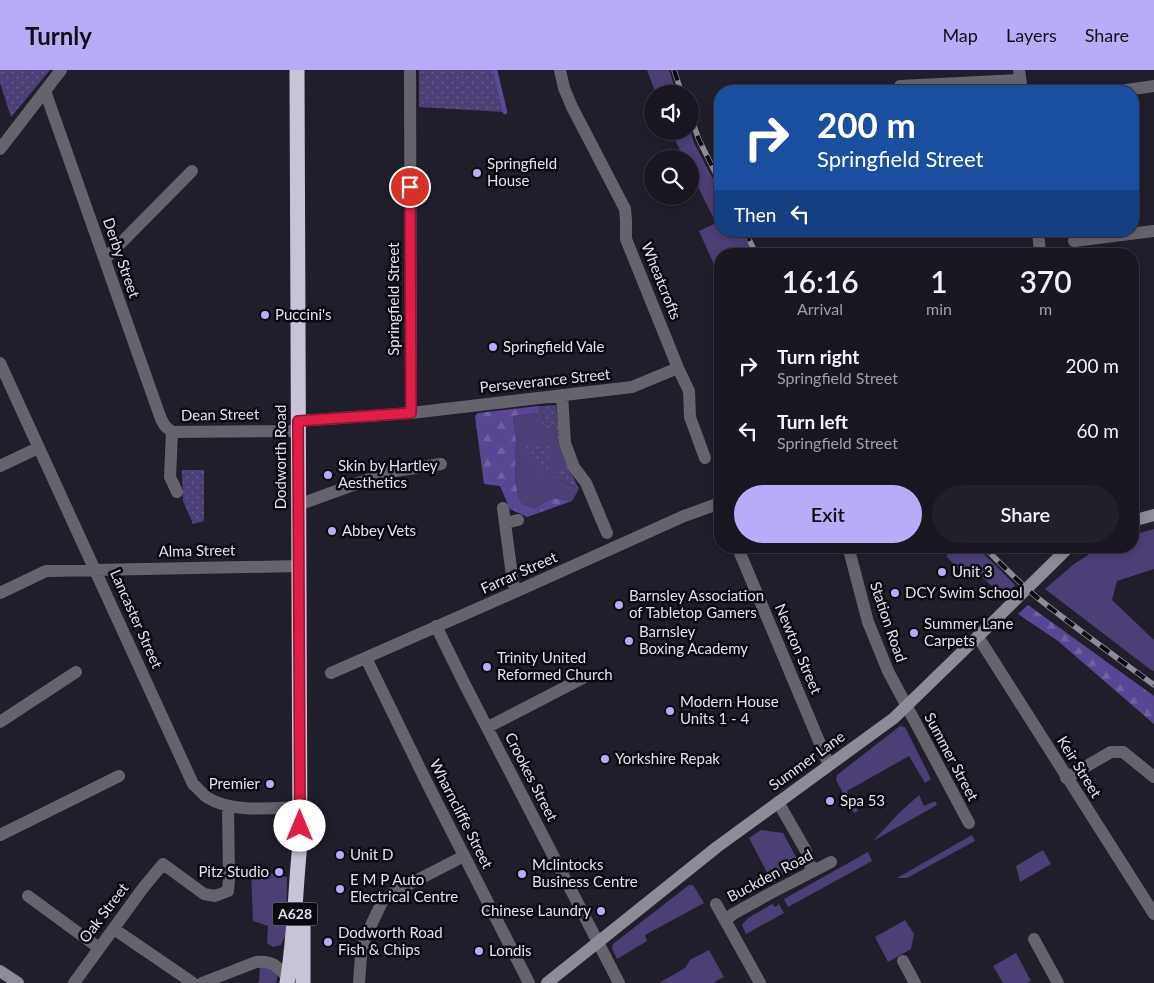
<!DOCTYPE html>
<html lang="en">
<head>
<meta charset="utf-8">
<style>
  body { margin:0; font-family:Lato,sans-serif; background:#221f2a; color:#f1f3f6; height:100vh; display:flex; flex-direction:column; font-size:19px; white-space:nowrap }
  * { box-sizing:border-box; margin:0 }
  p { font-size:16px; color:#9f9fa5 }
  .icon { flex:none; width:28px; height:28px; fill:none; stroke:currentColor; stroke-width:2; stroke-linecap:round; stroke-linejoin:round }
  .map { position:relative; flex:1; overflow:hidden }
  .panel { position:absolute; left:714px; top:178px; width:425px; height:305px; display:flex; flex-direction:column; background:#191621; border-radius:20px; box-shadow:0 2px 8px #0003,0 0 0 1px #37353f }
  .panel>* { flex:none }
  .guide { position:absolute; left:714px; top:15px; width:425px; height:152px; border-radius:20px; box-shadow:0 2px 8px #0003,0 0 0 1px #37353f; background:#1a4fa0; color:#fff; overflow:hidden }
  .buttons { position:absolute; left:644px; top:15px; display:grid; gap:10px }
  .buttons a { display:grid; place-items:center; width:55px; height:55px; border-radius:50%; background:#191621; box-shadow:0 2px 8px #0003,0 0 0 1px #37353f; font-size:25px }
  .pin { position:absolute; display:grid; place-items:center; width:42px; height:42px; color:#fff; margin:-21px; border:2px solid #fff; border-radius:50%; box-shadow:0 1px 5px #0007 }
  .me { position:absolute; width:55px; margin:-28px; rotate:0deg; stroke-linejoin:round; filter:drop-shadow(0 0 4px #0008) }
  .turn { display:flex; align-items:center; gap:18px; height:105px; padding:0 20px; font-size:22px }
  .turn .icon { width:65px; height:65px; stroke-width:2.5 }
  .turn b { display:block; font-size:35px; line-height:42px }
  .then { display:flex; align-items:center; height:48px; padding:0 20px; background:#0003; gap:10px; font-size:19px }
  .eta { display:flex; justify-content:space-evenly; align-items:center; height:85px; text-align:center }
  .eta b { font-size:30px; font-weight:600; line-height:35px }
  .primary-button { display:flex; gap:10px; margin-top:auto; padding:10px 20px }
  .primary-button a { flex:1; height:58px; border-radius:30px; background:#b9abf7; color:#111; font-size:20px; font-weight:600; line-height:58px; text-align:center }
  .primary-button a+a { background:#221f2a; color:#f1f3f6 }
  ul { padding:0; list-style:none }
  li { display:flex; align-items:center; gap:15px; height:65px; padding:0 20px }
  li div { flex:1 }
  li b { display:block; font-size:19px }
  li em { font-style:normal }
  header { display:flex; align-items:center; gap:30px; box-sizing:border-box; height:70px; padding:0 25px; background:#b9abf7; color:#111 }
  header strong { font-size:24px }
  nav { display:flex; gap:28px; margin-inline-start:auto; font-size:18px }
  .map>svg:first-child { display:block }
</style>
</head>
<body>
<header>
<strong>Turnly</strong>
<nav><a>Map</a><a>Layers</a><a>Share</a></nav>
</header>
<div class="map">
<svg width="1154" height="913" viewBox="0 0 1154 913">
  <defs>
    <pattern id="forest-firs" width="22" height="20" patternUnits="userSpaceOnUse" patternTransform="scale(1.25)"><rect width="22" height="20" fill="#5a4793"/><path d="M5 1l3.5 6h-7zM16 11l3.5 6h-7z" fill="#7261a2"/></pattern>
    <pattern id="park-dots" width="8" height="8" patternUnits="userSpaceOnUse" patternTransform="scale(1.25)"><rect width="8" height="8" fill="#4b3f75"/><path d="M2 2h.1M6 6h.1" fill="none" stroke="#655a89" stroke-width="1.8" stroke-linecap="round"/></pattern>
  </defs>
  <rect width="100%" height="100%" fill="#211e2c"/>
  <!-- grass -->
  <path fill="#4b3f75" d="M647,0H669L677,24H656Z
    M690,60L694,73L720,122V161H741L753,184H720V208L699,161L716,153L690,101V89H684L671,61H690Z
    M538,336H543L542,355L555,363L567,394L558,409L579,419L572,431L553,428L535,438L522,434L518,424L515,410L516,371L513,346L537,343Z
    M1154,459V499L1117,511L1112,530L1154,570V601L1151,600L1045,519L1074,494L1102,476H1132L1133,465Z
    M941,476H976L1015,515L1004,527L972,498L969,500L963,496L959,500L946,486L949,483Z
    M900,656L905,657L931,709L925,713L909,686L847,721L858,741L854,743L836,710L837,705Z
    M919,725L924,736L935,731L937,735L873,771L899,743Z
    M761,760L783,763L796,787L795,798L733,831L729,830L770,808L749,768Z
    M972,765L975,771L907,808H897Z
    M1043,780L1051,794L1020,812L1016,796Z
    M868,782L872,791L788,837L784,829Z
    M251,799L287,807L286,864L281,875L273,877L267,873L268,856L253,851Z
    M689,815H693L704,833L645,865L647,871L617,889L612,878L613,874Z
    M772,834L775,837L779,834L784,843L746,864L742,855L748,848Z
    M905,850L914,864L911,879L888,892L875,867Z
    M709,880L724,907L713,913H659L685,898L690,890Z
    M1016,883L1031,911L1027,913H1003L993,896Z
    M260,895L278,903L276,913H257L259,912Z"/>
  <!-- forest -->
  <path fill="url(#forest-firs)" d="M538,336V343L513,346L516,371L515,410L518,424L522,434L535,438L553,428L572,431L527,447L510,439L500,416L484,414L475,346L478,343Z
    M1028,535L1154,626V654L1058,571L1018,544Z"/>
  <!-- park -->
  <path fill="url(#park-dots)" d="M0,0H50L11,47L0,13Z
    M419,0H494L504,42L419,37Z
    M556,335L560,375L555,363L542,355L543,336Z
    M535,373L546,374C555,385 551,392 545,404L534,392L526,376Z
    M567,394L579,419L558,409L557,400Z
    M182,400H204V451L193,454L183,431Z"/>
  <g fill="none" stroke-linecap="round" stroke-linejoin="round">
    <!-- stream -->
    <path stroke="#5e4b98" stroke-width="4.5" d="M495,0L505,42"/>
    <!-- street -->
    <path stroke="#65646c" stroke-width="12" d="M560,0L564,18L572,37L625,139L626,150V169L678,298L689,321L690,347L705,388
      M1019,0L1022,21
      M900,16L1020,10
      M45,21L161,349L165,356L172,362
      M1120,21L1154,16
      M0,79L61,0
      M1038,161L1040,184
      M1074,171L1154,161
      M105,189L192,101
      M0,293L193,714C198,718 202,724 208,728C232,743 273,738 300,737
      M562,325L565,373L574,397L586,413L607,463
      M411,343L632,317L678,298
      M298,351L411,343L410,0
      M172,362L298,361
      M172,362L170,407L177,422
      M0,396L38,378
      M298,435L389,402L441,394
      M503,438L513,513L517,521
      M505,453L518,450
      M737,476L829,695
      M848,476L868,552L888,601L969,753
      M0,523L46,501L299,496
      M436,556L464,613L619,913
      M977,567L982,573L1154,844
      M366,588L427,713L529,913
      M331,603L515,522L684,446L720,433
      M0,652L76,602
      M488,657L583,608
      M1066,708L1111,682H1123L1154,707
      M778,732L806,781L812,802
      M0,765L119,706
      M28,826L99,878
      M716,834L760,913
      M726,850L733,844L769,824L831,792
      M114,859L193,913
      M1034,869L1058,913
      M903,891L915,913
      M74,913L143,818L163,794L204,824L215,826L228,821L229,809L228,736
      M202,913L256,892C272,890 277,896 288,908
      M359,913L361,885L365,868L383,830L394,822L464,786"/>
    <!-- secondary -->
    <path stroke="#8d8b97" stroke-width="12" d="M1132,451L1154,445
      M0,901L18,913
      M547,913L717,777L894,648L996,549L1070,476"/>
    <!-- highway -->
    <path stroke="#c7c4d7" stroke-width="15" d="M287,913C295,867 295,820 300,774L297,0
      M303,913V847"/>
    <!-- rail casing -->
    <g stroke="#8e8c98" stroke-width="5.5">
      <path id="rail" d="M674,0L682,24
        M690,45L699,70L720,112
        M745,161L756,184
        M983,476C1001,494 1019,513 1039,529C1077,559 1116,587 1154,615"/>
    </g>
    <!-- rail -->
    <use href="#rail" stroke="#0a090f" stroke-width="4" stroke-dasharray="11" stroke-linecap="butt"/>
  </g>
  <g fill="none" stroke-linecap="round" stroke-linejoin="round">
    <!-- route casing -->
    <g stroke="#92132f" stroke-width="12">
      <path id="route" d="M300,756L298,351L411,343L410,117"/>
    </g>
    <!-- route -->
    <use href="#route" stroke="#e11d48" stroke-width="9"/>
  </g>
  <!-- markers -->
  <g fill="#b9abf7" stroke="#0a090f" stroke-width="2">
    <circle cx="477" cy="103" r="5"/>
    <circle cx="265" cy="245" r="5"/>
    <circle cx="493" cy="277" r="5"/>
    <circle cx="328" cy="405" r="5"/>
    <circle cx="332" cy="461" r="5"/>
    <circle cx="942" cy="502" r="5"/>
    <circle cx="895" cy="523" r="5"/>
    <circle cx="619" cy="535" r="5"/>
    <circle cx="914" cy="563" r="5"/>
    <circle cx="629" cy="571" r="5"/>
    <circle cx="487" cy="597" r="5"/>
    <circle cx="670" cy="641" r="5"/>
    <circle cx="605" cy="689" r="5"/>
    <circle cx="270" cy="714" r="5"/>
    <circle cx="830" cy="731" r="5"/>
    <circle cx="340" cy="785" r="5"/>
    <circle cx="279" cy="802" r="5"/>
    <circle cx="522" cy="804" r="5"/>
    <circle cx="340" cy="819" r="5"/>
    <circle cx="601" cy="841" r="5"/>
    <circle cx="328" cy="872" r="5"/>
    <circle cx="479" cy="881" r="5"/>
  </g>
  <g text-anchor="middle" stroke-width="5" stroke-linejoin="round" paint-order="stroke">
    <!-- shield labels -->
    <rect fill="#0a090f" stroke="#a2a1aa" stroke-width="1" x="272.5" y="832.5" width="45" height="23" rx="4"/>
    <g font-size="14" font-weight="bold" fill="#e3e2ec">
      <text x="295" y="849">A628</text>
    </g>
    <!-- poi labels -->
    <g font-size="15" fill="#e3e2ec" stroke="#0a090f" text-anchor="start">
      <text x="487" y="99">Springfield<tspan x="487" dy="17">House</tspan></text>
      <text x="275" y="250">Puccini's</text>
      <text x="503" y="282">Springfield Vale</text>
      <text x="338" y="401">Skin by Hartley<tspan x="338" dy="17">Aesthetics</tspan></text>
      <text x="342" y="466">Abbey Vets</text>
      <text x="952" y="507">Unit 3</text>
      <text x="905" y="528">DCY Swim School</text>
      <text x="629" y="531">Barnsley Association<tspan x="629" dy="17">of Tabletop Gamers</tspan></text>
      <text x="924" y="559">Summer Lane<tspan x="924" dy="17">Carpets</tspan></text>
      <text x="639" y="567">Barnsley<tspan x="639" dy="17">Boxing Academy</tspan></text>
      <text x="497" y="593">Trinity United<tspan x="497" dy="17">Reformed Church</tspan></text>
      <text x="680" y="637">Modern House<tspan x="680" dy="17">Units 1 - 4</tspan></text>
      <text x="615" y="694">Yorkshire Repak</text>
      <text x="260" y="719" text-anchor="end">Premier</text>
      <text x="840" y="736">Spa 53</text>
      <text x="350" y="790">Unit D</text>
      <text x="532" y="800">Mclintocks<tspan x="532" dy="17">Business Centre</tspan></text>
      <text x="269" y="807" text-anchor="end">Pitz Studio</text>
      <text x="350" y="815">E M P Auto<tspan x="350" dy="17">Electrical Centre</tspan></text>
      <text x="591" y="846" text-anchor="end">Chinese Laundry</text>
      <text x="338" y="868">Dodworth Road<tspan x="338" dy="17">Fish &amp; Chips</tspan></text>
      <text x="489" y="886">Londis</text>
    </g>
    <!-- street labels -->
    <g font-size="15" fill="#e3e2ec" stroke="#0a090f">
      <text transform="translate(121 188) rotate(71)" y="5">Derby Street</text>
      <text transform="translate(661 211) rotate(68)" y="5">Wheatcrofts</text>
      <text transform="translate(394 229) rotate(-90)" y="5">Springfield Street</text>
      <text transform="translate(545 311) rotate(-6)" y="5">Perseverance Street</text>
      <text transform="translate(220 345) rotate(-1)" y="5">Dean Street</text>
      <text transform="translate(281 387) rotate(-90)" y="5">Dodworth Road</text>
      <text transform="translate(197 481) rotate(-1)" y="5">Alma Street</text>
      <text transform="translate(519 503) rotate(-24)" y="5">Farrar Street</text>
      <text transform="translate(136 549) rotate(66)" y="5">Lancaster Street</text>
      <text transform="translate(888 552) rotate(71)" y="5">Station Road</text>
      <text transform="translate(798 579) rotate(67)" y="5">Newton Street</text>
      <text transform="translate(951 687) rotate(62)" y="5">Summer Street</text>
      <text transform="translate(807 691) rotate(-36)" y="5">Summer Lane</text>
      <text transform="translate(1079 697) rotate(58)" y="5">Keir Street</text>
      <text transform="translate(531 707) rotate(63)" y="5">Crookes Street</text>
      <text transform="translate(461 744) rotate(63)" y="5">Wharncliffe Street</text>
      <text transform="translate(770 806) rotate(-28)" y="5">Buckden Road</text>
      <text transform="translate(104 843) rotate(-53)" y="5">Oak Street</text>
    </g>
  </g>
</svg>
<div class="buttons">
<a><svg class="icon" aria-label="sound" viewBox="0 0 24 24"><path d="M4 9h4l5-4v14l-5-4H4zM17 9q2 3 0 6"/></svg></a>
<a><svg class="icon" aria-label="search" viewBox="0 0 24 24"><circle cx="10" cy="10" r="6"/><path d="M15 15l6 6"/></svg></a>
</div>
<div class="pin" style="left:410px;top:117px;background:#d93025"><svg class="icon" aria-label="arrive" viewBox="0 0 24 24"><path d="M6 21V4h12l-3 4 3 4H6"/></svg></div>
<svg class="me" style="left:300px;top:756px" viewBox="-20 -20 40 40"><circle r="19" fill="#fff"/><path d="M0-13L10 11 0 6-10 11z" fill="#e11d48"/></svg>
<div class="guide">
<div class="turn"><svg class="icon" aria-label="right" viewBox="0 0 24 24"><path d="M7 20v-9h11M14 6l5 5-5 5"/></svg><div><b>200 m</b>Springfield Street</div></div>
<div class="then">Then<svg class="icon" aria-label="left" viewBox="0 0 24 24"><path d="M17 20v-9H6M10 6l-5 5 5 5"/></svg></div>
</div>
<section class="panel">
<div class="eta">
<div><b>16:16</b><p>Arrival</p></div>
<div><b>1</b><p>min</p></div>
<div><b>370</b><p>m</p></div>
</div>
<ul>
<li><svg class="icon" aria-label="right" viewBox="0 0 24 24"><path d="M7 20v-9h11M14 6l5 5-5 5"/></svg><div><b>Turn right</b><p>Springfield Street</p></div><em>200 m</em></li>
<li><svg class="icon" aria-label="left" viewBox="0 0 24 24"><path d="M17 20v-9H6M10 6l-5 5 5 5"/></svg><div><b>Turn left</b><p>Springfield Street</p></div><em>60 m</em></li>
</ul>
<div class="primary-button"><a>Exit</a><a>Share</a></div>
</section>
</div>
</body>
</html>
